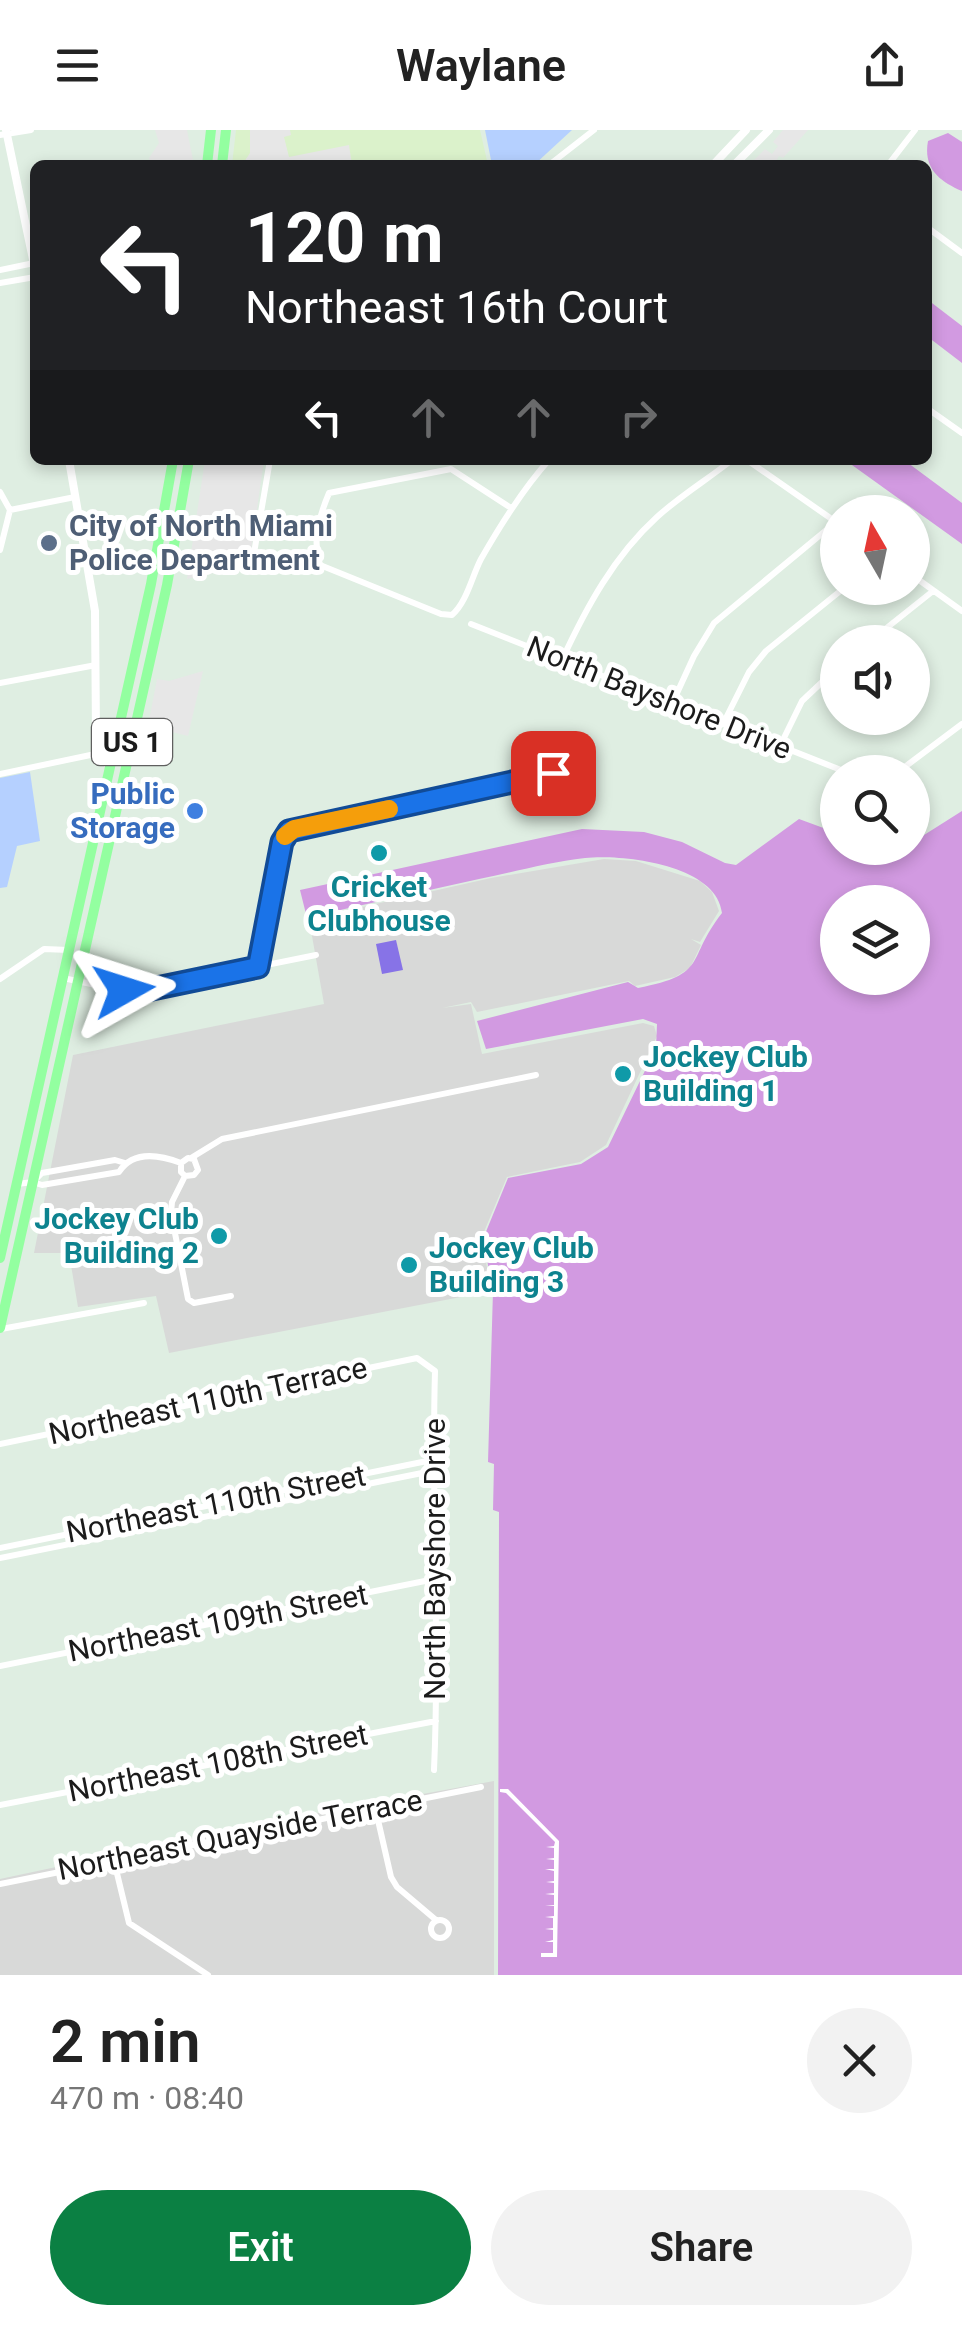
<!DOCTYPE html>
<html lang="en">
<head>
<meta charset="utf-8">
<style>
  body { margin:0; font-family:Roboto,sans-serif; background:#f2f2f2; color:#222; height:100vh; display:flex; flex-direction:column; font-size:38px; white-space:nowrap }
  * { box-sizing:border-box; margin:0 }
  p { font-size:32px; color:#767676 }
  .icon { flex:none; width:55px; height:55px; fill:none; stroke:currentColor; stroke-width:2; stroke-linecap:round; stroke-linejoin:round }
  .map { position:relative; height:1845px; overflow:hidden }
  .details { display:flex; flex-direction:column; background:#fff; flex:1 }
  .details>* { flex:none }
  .guide { position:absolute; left:30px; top:30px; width:902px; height:305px; border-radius:15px; box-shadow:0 5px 15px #0003; background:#202124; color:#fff; overflow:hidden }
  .needle { width:65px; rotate:351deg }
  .controls { position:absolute; left:820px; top:365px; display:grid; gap:20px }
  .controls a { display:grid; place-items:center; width:110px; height:110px; border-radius:50%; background:#fff; box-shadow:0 5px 15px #0003; font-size:50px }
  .pin { position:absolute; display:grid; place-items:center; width:85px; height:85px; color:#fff; margin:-42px; border-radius:20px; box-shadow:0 5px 15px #0006 }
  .me { position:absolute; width:110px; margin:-55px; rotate:84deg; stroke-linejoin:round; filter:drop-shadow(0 0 8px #0008) }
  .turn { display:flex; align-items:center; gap:35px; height:210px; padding:0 50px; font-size:45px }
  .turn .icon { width:130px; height:130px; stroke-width:2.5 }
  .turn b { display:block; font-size:70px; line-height:85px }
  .lanes { display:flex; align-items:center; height:95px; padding:0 50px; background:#0003; justify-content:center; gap:50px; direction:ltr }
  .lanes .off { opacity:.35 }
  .round { display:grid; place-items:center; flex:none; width:105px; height:105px; border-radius:52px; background:#f2f2f2 }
  .summary { display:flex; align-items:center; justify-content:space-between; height:170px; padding:0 50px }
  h1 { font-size:60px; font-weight:600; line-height:75px }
  .button { display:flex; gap:20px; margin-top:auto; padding:20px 50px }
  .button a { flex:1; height:115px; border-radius:60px; background:#0b8043; color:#fff; font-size:40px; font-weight:600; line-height:115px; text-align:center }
  .button a+a { background:#f2f2f2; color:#222 }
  header { display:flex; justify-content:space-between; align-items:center; height:130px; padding:0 50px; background:#fff; font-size:45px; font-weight:600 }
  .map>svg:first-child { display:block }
</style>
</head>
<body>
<header><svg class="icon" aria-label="menu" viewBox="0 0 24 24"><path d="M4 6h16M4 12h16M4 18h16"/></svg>Waylane<svg class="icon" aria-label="share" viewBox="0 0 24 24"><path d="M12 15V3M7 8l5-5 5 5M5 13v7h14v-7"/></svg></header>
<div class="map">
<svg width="962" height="1845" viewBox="0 0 962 1845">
  <rect width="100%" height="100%" fill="#dfeee2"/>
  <!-- residential -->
  <path fill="#d8d9d8" d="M604,729L636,731L700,751L712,762L719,781L700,812L691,809L701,815L690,838L675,847L635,856L629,851L477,882L471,872L442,878L471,874L482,924L643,893L654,896L657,906L606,1015L580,1032L507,1047L481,1109L492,1161L169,1223L156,1166L78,1177L69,1123H34L73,925L324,874L309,789L491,748Z
    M494,1651V1845H0V1749L253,1695Z"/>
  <!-- commercial -->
  <path fill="#dbf2cb" d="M236,0H480L488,35H232Z"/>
  <!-- park -->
  <path fill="#b5d0ff" d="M485,0H572L534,35H492Z
    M30,642L40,711L17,716L7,757L0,758V648Z"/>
  <!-- pitch -->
  <path fill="#8773e7" d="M396,810L403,840L382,844L376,814Z"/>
  <!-- parking -->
  <path fill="#e7e7e7" d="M155,0H187L194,35H151L149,28L159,13Z
    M250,0H290L291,5L284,7L289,27L349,15L352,35H242L250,23Z
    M783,0H808L783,28L779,26L774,35H749L765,19L772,24L778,16L773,12Z
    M205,330H264L249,435L187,449Z
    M203,541L188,606L148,596L157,549L169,551Z"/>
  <!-- water -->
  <path fill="#d29ae1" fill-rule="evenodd" d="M948,3L962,12V61C939,51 923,38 928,11Z
    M928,170L962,196V233L928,207Z
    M845,330H904L962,373V414Z
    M962,681V1845H498L499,1382L493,1380L494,1334L488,1332L493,1161L483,1109L508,1048L581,1034L608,1017L656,918L657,894L643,889L486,919L477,891L628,852L638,858C710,844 685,830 722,783C717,735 624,724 585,728C549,732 514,742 479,749C422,762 364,774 307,788L300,760L582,699L644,702L682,712L725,733L736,735L799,689L837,703L838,718H874L893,725L904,718H912L913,712ZM838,772H912V848H838Z"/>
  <!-- pier -->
  <path fill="#fff" d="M500,1659H508L559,1711L557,1827H541V1823H553V1812H545L553,1810V1800L545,1799L553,1798V1788L545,1787L554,1786V1776H545L554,1775V1765L545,1764L554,1763V1753L546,1752L554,1751V1741L545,1739H554V1730L546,1729L554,1728V1718L546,1717L554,1716L555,1712L506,1663L500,1662Z"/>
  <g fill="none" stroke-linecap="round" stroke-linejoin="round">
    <!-- minor -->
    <path stroke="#fff" stroke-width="6" d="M0,5L31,0
      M549,35L594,0
      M888,35L915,0
      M928,98L962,123
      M0,140L34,133
      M0,153L35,147
      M928,279L962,303
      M747,330L836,392
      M0,362L10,380L0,420
      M511,378L451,339L329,363C319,387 312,410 320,435L441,484L452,485C467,472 472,446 481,429C501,394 522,360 549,330
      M10,380L75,367
      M253,429L270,330
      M912,445L962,481
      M471,494L846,642
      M869,512L933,461
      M562,530C586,478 614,426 657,387C680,366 708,349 732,330
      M0,553L96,535
      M672,574L694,526L714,493L836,392
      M723,594L749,542L766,521L844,458
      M780,616L802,571L838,537
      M898,642L962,594
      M0,644L100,623
      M258,837L282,712L289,701L553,643
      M63,848L110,858L142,860L316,825
      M0,849L44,819L69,820
      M191,1028L222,1009L536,945
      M185,1046L181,1042V1033L188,1028L194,1029L198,1040L194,1045L185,1046L172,1072L171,1083L188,1169L194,1173L231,1166
      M34,1051L42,1043L115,1030L125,1033
      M17,1054L33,1052L42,1055L119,1042C133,1020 160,1025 181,1033
      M1,1199L144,1173
      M0,1314L417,1228L435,1241C431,1374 440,1507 434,1640
      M0,1418L432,1330
      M0,1428L432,1341
      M0,1536L435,1449
      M0,1675L436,1591
      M375,1677L391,1747L397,1757L436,1790
      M114,1731L129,1793L208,1845
      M0,1754L481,1657
      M431 1799a9 9 0 1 1 18 0a9 9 0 1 1-18 0Z"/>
    <!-- tertiary -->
    <path stroke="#fff" stroke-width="8" d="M6,0L35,139
      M713,35L746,0
      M734,35L769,0
      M69,330L95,481L96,606L102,629L110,636"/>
    <!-- primary -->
    <path stroke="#93ffa0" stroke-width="10" d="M207,35L211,0
      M222,35L226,0
      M0,1128L151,454L173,330
      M0,1198L167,455L189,330"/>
  </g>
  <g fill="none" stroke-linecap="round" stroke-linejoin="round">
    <!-- route casing -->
    <g stroke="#114b97" stroke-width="25">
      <path id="route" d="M124,860L152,859L258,837L282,712L289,701L553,643"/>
    </g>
    <!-- route -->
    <use href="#route" stroke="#1a73e8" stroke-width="18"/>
    <!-- slow -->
    <path stroke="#f59e0b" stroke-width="18" d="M285,706L294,699L389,679"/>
  </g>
  <!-- markers -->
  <circle fill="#5c6f8a" stroke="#fff" stroke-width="4" cx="49" cy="413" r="10"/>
  <circle fill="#3f7fe0" stroke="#fff" stroke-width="4" cx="195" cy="681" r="10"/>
  <g fill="#0f9aa8" stroke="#fff" stroke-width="4">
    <circle cx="379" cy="723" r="10"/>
    <circle cx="623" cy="944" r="10"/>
    <circle cx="219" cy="1106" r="10"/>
    <circle cx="409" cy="1135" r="10"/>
  </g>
  <g text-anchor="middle" stroke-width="10" stroke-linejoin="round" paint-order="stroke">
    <!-- shield labels -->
    <rect fill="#fff" stroke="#5f5f5f" stroke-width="2.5" x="92" y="589" width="80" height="46" rx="8"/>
    <g font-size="28" font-weight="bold" fill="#1b1b1b">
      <text x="132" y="622">US 1</text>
    </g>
    <!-- service labels -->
    <g font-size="30" font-weight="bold" fill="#4e5e75" stroke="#fff" text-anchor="start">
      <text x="69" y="406">City of North Miami<tspan x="69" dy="34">Police Department</tspan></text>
    </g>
    <!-- street labels -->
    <g font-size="30" fill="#1b1b1b" stroke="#fff">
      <text transform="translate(659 568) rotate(22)" y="10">North Bayshore Drive</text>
      <text transform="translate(208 1271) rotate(-12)" y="10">Northeast 110th Terrace</text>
      <text transform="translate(216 1374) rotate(-11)" y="10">Northeast 110th Street</text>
      <text transform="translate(435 1429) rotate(-90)" y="10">North Bayshore Drive</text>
      <text transform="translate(218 1493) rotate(-11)" y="10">Northeast 109th Street</text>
      <text transform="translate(218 1633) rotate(-11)" y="10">Northeast 108th Street</text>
      <text transform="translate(240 1705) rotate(-11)" y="10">Northeast Quayside Terrace</text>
    </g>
    <!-- shop labels -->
    <g font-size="30" font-weight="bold" fill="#366cbe" stroke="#fff" text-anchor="end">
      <text x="175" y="674">Public<tspan x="175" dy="34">Storage</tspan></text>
    </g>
    <!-- culture labels -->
    <g font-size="30" font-weight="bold" fill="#0d838f" stroke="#fff" text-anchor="start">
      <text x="379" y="767" text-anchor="middle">Cricket<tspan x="379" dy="34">Clubhouse</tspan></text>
      <text x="643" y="937">Jockey Club<tspan x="643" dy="34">Building 1</tspan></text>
      <text x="199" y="1099" text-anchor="end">Jockey Club<tspan x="199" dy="34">Building 2</tspan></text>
      <text x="429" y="1128">Jockey Club<tspan x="429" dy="34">Building 3</tspan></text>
    </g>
  </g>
</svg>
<div class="controls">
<a><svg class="needle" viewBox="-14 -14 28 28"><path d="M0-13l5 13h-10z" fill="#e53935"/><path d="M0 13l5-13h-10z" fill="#767676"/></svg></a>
<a><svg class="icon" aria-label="sound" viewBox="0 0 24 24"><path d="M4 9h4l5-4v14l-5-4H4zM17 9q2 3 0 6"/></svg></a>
<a><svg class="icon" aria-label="search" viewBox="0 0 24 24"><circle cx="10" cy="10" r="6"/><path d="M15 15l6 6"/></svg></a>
<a><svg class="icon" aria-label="layers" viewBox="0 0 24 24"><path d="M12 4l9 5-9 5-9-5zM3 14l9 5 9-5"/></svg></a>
</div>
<div class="pin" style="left:553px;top:643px;background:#d93025"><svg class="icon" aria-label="arrive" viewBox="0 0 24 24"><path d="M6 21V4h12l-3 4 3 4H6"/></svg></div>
<svg class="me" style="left:124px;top:860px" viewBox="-20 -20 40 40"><path d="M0-17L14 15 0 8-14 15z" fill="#1a73e8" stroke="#fff" stroke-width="4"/></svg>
<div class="guide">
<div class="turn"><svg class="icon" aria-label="left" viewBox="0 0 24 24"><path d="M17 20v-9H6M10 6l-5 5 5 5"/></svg><div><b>120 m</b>Northeast 16th Court</div></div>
<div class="lanes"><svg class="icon" aria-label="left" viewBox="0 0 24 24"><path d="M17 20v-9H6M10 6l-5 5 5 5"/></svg><svg class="icon off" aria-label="ahead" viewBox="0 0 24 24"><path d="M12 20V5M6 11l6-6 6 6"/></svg><svg class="icon off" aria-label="ahead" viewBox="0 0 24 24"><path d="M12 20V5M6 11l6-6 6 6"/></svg><svg class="icon off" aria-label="right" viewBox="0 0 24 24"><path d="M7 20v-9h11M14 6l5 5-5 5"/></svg></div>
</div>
</div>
<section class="details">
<div class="summary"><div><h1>2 min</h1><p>470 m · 08:40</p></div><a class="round"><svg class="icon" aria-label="close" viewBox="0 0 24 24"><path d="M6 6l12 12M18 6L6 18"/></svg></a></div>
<div class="button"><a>Exit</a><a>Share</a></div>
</section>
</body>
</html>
